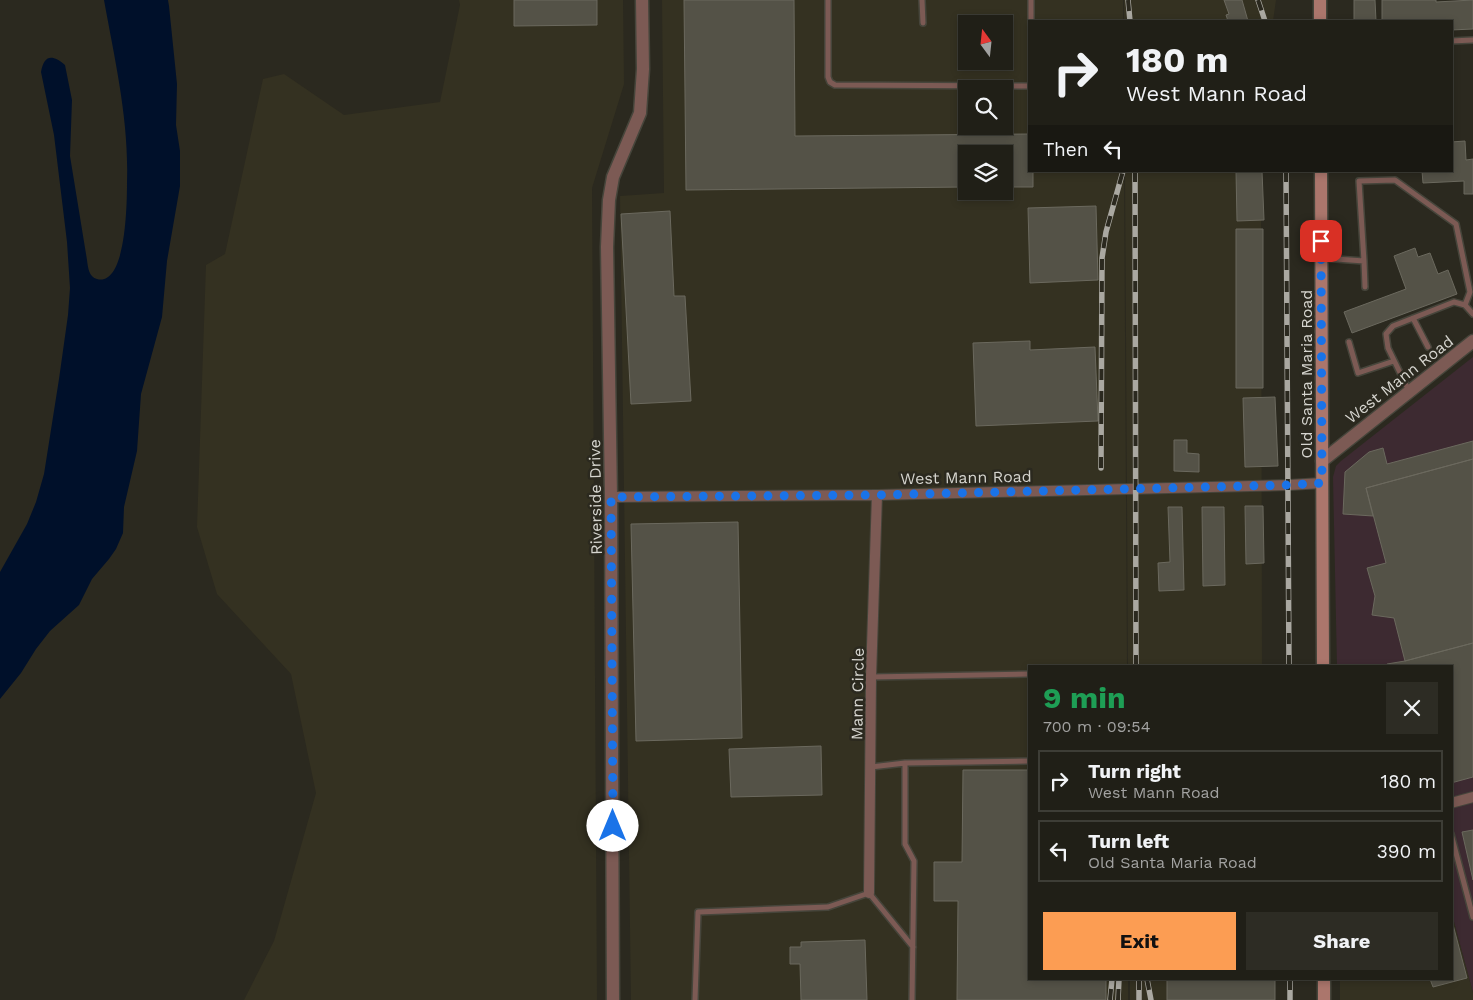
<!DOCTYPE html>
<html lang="en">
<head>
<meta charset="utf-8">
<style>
  body { margin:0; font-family:"Work Sans",sans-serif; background:#2d2c24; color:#f1f3f6; height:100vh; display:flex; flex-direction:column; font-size:19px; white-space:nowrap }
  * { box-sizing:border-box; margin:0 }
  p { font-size:16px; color:#a2a2a1 }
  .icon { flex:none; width:28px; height:28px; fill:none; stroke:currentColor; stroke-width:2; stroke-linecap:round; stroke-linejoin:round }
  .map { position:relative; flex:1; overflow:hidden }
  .drawer { position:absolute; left:1028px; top:665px; width:425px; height:315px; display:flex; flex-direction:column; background:#201f17; border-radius:0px; box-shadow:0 2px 8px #0003,0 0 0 1px #3d3d36 }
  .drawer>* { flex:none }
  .top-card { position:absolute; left:1028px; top:20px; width:425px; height:152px; border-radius:0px; box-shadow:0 2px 8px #0003,0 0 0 1px #3d3d36; background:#201f17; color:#f1f3f6; overflow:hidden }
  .needle { width:32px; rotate:345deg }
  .buttons { position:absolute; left:958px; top:15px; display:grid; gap:10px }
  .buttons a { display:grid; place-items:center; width:55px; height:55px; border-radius:0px; background:#201f17; box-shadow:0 2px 8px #0003,0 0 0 1px #3d3d36; font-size:25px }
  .pin { position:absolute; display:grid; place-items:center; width:42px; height:42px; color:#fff; margin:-21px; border-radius:10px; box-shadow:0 2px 8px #0006 }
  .me { position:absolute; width:55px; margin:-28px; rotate:0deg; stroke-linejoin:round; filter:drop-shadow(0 0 4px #0008) }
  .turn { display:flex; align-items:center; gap:18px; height:105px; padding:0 15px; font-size:22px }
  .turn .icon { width:65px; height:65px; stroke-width:2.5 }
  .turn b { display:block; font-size:35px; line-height:42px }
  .then { display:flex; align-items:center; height:48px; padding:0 15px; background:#0003; gap:10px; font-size:19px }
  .round { display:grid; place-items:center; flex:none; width:52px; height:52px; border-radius:0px; background:#2d2c24 }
  .headline { display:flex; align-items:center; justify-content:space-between; height:85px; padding:0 15px }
  h1 { font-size:30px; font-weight:700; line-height:38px; color:#1e9e55 }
  .cta { display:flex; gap:10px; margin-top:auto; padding:10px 15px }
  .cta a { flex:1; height:58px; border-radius:0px; background:#fc9d53; color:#111; font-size:20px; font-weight:700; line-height:58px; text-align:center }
  .cta a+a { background:#2d2c24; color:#f1f3f6 }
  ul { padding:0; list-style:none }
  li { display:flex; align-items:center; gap:15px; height:62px; margin:0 10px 8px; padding:0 5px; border:2px solid #3d3d36; border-radius:0px }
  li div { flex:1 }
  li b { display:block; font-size:19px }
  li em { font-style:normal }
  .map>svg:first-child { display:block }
</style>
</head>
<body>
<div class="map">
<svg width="1473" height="1000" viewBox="0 0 1473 1000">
  <rect width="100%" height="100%" fill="#2b291f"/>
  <!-- commercial -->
  <path fill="#3d2a31" d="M1473,357V993L1451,911V666H1337L1333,477L1336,466L1341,461Z"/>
  <!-- built -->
  <path fill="#343121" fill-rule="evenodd" d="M459,0H623L624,84L592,188L597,1000H244L274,941L316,793L291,674L217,594L197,527L206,265L225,254L263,79L284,74L344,115L440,102L460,5Z
    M662,0H1123V21H1029V171H1124L1127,666H1029V979H1128V1000H631L620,196L664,193ZM966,24H1004V61H966ZM966,89H1004V126H966ZM966,154H1004V191H966Z
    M1124,0H1276L1273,21H1124Z
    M1125,171H1261L1262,666H1128Z
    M1451,911L1473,993V1000H1340V979H1451Z
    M1130,979H1263V1000H1130Z"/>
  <!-- water -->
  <path fill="#00102a" d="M104,0H168L169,6L177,84L176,125L180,151V186L167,261L162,317L141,394L137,451L124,507L123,533L116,549L109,559L92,579L79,605L50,631L36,649L21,673L0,699V572L27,524L36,502L44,474L59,379L68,315L70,288L67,242L54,135L41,72C44,55 52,54 65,65L72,100L70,156L87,260C88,268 89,277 97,279C127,287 127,199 127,182C129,120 115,61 104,0Z"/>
  <!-- building -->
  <path fill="#545247" stroke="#6b695e" d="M514,0H597V25L514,26Z
    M684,0H794L795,136L1029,134V171H1033V187H1004V154H966V187L686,190Z
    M1224,0H1242L1248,21H1228L1226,15L1229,14Z
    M1354,0H1375L1376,21H1354Z
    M1382,0H1436V2L1473,0V29L1451,30V21H1382Z
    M1465,141L1466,160L1473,159V194H1464V181L1423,183L1422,171H1451V142Z
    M1236,171H1262L1264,220L1237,221Z
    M1096,206L1098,280L1030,283L1028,208Z
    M670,211L674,296H685L691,401L631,404L621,214Z
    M1236,229H1263V388H1236Z
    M1415,248L1418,257L1430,253L1438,274L1448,270L1457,294L1352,333L1344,312L1406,289L1394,256Z
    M1030,341V350L1095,347L1098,421L976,426L973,343Z
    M1275,397L1278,466L1245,467L1243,398Z
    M1174,440H1187V453L1199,454V472L1174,471Z
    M1473,441V459L1366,488L1373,516L1343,514L1345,472L1369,452L1383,448L1387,464Z
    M1473,459V643L1405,661L1394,618L1372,615L1375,596L1367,568L1386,563L1366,488Z
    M1245,506H1263L1264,563L1246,564Z
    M1168,507H1182L1184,590L1159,591L1158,563L1170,562Z
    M1202,507H1224L1225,585L1203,586Z
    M738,522L742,738L636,741L631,524Z
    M1473,643V777L1451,783V666H1388L1387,664L1405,661Z
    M821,746L822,795L731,797L729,749Z
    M963,770H1029V979H1106V1000H957L958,901H934V862H962Z
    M1473,830V880L1462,832Z
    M1451,917L1467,978L1433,987L1430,979H1451Z
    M865,940L867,1000H801L800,964H790V947H801V942Z
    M1167,979H1275V1000H1167Z"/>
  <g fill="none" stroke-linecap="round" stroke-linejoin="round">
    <!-- service casing -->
    <g stroke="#46453b" stroke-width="8">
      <path id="service" d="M828,0V77L830,82L835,85L1029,86
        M922,0L923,23
        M1031,21V0
        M1451,41L1473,40
        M1322,258L1364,261L1359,181L1395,180L1456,224L1470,292L1465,305
        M1364,261L1365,287
        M1413,318L1428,347
        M1349,342L1358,373L1394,361
        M1409,391L1388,348L1386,334L1393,326L1454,302L1465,305L1473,314
        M871,677L1029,674
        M905,763V844L914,861L912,1000
        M871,767L905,763L1029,761
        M1451,834L1473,917
        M695,1000L698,912L828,907L869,893L913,947"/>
    </g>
    <!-- minor casing -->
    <g stroke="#46453b" stroke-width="12">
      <path id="minor" d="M611,497L877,495L1289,485L1322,483
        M1451,803L1473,797
        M869,893L871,677L877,495"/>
    </g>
    <!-- tertiary casing -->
    <g stroke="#46453b" stroke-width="15">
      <path id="tertiary" d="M1322,461L1473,341
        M613,1000L611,497L607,247L609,200L613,177L640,113L643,69L642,0"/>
    </g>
    <!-- secondary casing -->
    <g stroke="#46453b" stroke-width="15">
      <path id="secondary" d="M1320,0V21
        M1321,171L1323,666
        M1324,979V1000"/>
    </g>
    <!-- service -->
    <use href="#service" stroke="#7c5a54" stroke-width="5"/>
    <!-- minor -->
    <use href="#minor" stroke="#7c5a54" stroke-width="10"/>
    <!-- tertiary -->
    <use href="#tertiary" stroke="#7c5a54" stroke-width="12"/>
    <!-- secondary -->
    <use href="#secondary" stroke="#ab766c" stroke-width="12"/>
    <!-- rail casing -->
    <g stroke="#aaa8a1" stroke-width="5.5">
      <path id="rail" d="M1128,0L1130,21
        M1258,0L1265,21
        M1135,171L1136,666
        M1286,171L1289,666
        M1101,468L1102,258L1106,232L1123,171
        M1139,979V1000
        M1147,979L1151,1000
        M1290,979V1000
        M1110,1000L1112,979
        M1118,1000L1119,979"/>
    </g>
    <!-- rail -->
    <use href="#rail" stroke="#2b291f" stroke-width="4" stroke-dasharray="11" stroke-linecap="butt"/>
  </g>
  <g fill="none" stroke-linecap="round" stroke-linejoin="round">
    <!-- route -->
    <path stroke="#1a73e8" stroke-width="9" stroke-dasharray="0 16.2" d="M613,826L611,497L877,495L1289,485L1322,483L1321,241"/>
  </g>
  <g text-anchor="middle" stroke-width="5" stroke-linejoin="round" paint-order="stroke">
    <!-- street labels -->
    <g font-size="16" fill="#d6d5cf" stroke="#2b291f">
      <text transform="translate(1306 374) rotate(-90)" y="6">Old Santa Maria Road</text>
      <text transform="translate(1399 379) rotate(-38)" y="6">West Mann Road</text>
      <text transform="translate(966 477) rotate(-1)" y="6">West Mann Road</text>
      <text transform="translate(595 497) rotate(-91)" y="6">Riverside Drive</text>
      <text transform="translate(857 694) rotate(-89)" y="6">Mann Circle</text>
    </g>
  </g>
</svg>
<div class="buttons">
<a><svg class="needle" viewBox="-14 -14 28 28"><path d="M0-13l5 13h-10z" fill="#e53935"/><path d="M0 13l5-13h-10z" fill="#a2a2a1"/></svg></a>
<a><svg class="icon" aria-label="search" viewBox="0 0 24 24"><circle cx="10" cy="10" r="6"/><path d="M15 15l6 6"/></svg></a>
<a><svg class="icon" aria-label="layers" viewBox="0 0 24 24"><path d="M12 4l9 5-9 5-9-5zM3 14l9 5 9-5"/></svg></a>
</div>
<div class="pin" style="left:1321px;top:241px;background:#d93025"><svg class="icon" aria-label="arrive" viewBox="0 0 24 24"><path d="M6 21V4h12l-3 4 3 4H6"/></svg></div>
<svg class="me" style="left:613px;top:826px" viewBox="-20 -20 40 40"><circle r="19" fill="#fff"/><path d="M0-13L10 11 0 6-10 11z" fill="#1a73e8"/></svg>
<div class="top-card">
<div class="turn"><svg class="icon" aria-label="right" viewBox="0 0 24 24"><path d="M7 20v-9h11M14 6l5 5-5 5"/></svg><div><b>180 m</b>West Mann Road</div></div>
<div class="then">Then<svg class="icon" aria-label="left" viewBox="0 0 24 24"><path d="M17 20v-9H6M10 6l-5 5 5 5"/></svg></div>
</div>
<section class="drawer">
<div class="headline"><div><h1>9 min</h1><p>700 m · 09:54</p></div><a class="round"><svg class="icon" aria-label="close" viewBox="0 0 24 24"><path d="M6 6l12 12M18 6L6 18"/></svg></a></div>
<ul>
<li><svg class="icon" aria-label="right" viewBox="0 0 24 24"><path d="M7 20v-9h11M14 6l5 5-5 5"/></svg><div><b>Turn right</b><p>West Mann Road</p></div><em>180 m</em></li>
<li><svg class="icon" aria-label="left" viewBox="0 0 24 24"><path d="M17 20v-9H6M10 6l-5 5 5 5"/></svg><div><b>Turn left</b><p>Old Santa Maria Road</p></div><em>390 m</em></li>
</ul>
<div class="cta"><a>Exit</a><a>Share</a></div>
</section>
</div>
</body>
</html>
